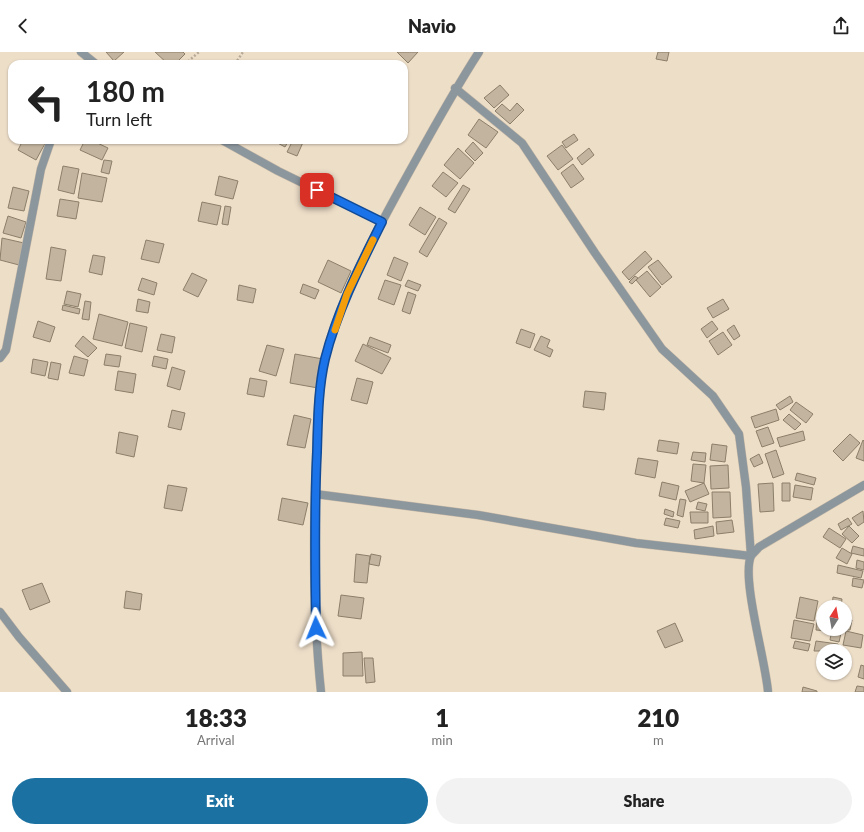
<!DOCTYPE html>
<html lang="en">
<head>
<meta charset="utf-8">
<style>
  body { margin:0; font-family:Lato,sans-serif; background:#f2f2f2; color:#222; height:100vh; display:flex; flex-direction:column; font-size:15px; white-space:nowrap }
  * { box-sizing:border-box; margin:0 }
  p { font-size:13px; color:#767676 }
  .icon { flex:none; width:22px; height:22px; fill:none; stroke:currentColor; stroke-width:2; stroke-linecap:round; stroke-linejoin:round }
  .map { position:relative; height:640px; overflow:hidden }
  .panel { display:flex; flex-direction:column; background:#fff; flex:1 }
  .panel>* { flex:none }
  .guide { position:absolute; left:8px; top:8px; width:400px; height:84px; border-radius:12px; box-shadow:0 1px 3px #0004; background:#fff; color:#222; overflow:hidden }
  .needle { width:26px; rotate:11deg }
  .tools { position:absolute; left:816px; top:548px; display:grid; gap:8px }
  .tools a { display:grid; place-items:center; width:36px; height:36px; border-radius:50%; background:#fff; box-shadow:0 1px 3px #0004; font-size:20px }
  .pin { position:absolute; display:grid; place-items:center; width:34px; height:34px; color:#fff; margin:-17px; border-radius:8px; box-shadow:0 2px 6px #0006 }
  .me { position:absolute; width:44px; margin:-22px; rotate:358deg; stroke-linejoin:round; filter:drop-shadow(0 0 3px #0008) }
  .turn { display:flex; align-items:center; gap:14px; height:84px; padding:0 12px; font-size:18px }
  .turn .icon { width:52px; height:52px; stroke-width:2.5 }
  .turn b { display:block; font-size:28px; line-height:34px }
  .eta { display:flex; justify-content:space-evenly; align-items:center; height:68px; text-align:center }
  .eta b { font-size:24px; font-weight:800; line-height:28px }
  .button { display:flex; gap:8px; margin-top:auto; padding:8px 12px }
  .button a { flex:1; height:46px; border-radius:24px; background:#1b71a1; color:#fff; font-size:16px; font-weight:800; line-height:46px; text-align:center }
  .button a+a { background:#f2f2f2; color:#222 }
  header { display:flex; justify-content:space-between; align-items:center; height:52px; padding:0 12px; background:#fff; font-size:18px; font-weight:800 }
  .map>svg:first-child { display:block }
</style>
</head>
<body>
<header><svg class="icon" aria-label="back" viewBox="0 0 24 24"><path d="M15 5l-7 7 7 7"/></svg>Navio<svg class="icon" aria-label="share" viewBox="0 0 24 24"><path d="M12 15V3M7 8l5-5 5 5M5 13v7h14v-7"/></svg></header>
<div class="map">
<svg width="864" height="640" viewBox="0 0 864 640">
  <rect width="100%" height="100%" fill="#eddec8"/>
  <!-- building -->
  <path fill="#c2b49e" stroke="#8c7f6a" d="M106,0H124L114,9Z
    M155,0H183L185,2L175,12H168Z
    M397,0H418L408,11Z
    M658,0H669L667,9L656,7Z
    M500,33L509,43L494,56L484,46Z
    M517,51L524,58L510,72L495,59L502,52L510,59Z
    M479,67L498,80L486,96L468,83Z
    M574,82L578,88L566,96L562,90Z
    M23,88H47L36,108L18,98Z
    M85,88H91L108,96L102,108L80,98Z
    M272,88H289L285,95Z
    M293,88H304L297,104L287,100Z
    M473,90L483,101L475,109L465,99Z
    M562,93L573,107L558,118L547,104Z
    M458,96L474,111L460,127L444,113Z
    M589,96L594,103L582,113L577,106Z
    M104,108L112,109L109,122L101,120Z
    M573,112L584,127L571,136L561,121Z
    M63,114L79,117L74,142L58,138Z
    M443,120L458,131L446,145L432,134Z
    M82,121L107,126L102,150L78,146Z
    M219,124L238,129L233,147L215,143Z
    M463,133L470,137L455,161L448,157Z
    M13,135L29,139L24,159L8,156Z
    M60,147L79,150L76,167L57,164Z
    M202,150L221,154L217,173L198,169Z
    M225,154L231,155L228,173L222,172Z
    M420,155L436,165L425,183L409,173Z
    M8,164L26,170L21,186L3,181Z
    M439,166L447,171L427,205L419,200Z
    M2,186L24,191L19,213L0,208Z
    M146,188L164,192L159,211L141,207Z
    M51,195L66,198L61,229L46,227Z
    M645,199L652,207L629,228L622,220Z
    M93,203L105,205L102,223L89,220Z
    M394,205L408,211L401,229L387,223Z
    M328,208L351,219L341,241L318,230Z
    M658,208L672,225L662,233L648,215Z
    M647,219L661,235L650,245L636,228Z
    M192,221L207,228L198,245L183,238Z
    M635,224L638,226L632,232L629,230Z
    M142,226L157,231L154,243L138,238Z
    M385,228L401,233L394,253L378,247Z
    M408,228L421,233L418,239L405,234Z
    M303,232L319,238L315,247L300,241Z
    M239,233L256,237L253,251L237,248Z
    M67,239L81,242L78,255L64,252Z
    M408,240L416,243L410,262L402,259Z
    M138,247L150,250L148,261L136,259Z
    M723,247L729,257L713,266L707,256Z
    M85,249L91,250L89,268L82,267Z
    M63,253L80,257L79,262L62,258Z
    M99,262L128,270L122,294L93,287Z
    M38,269L55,275L50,290L33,285Z
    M712,269L718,277L707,286L701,277Z
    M130,271L147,275L142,300L125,296Z
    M734,273L740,284L734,288L727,278Z
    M521,277L535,282L530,296L516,291Z
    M723,280L732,293L718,303L709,289Z
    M161,282L175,285L172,301L157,298Z
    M83,284L97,296L88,305L75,294Z
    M541,284L550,288L547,295L553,298L550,305L534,298Z
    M370,285L391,293L388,301L367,293Z
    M363,292L391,306L382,322L355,309Z
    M267,293L284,297L276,324L259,319Z
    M106,302L121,304L119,315L104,313Z
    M295,302L323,307L318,336L290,331Z
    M74,304L88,308L84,324L69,321Z
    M154,304L168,307L166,317L152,314Z
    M33,307L48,310L45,324L31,321Z
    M51,310L61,312L58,328L48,326Z
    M172,315L185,319L180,338L167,334Z
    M118,319L136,322L133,341L115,338Z
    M250,326L267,329L264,345L247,342Z
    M357,326L373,330L367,352L351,348Z
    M585,339L606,341L604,358L583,355Z
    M790,344L793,350L780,358L776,353Z
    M796,350L813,362L806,371L790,358Z
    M776,357L779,368L755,376L751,365Z
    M172,358L185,361L181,378L168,375Z
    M789,362L801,372L795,378L783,368Z
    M294,363L311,367L305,396L287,393Z
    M768,375L774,391L762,395L756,379Z
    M803,379L805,388L780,395L777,386Z
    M119,380L138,384L134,405L116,401Z
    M850,382L860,391L843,409L833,399Z
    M659,388L679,391L677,402L657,399Z
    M863,388L864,389V409L856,406Z
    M712,392L727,394L725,410L710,408Z
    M776,398L784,422L773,426L765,402Z
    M693,400L706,401L705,410L691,408Z
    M759,402L763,411L754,415L750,407Z
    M638,406L658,409L655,426L635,422Z
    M693,412L706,413L704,431L691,429Z
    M728,413L729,436L711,437L710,414Z
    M797,421L816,426L814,433L795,428Z
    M662,430L679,434L676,448L659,444Z
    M704,431L709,442L690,450L685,439Z
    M773,431L774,459L760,460L758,432Z
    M782,431H790V449H782Z
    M168,433L187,436L182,459L164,456Z
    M795,433L813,436L811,448L793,445Z
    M712,440H730L731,465L713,466Z
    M282,446L308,451L303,473L278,468Z
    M680,447L686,448L683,465L677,463Z
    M698,450L707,452L705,459L696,457Z
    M665,457L674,460L673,465L664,462Z
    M863,459L864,470L858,474L852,466Z
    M690,460H708V471H691Z
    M666,466L680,469L678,476L664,473Z
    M848,466L852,472L841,478L838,472Z
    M732,468L734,480L717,482L716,470Z
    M713,474L714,484L695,487L694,478Z
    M849,474L859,484L852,491L842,482Z
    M829,476L846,487L840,496L823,485Z
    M853,494L864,497V504L851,501Z
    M842,496L852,502L847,512L836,506Z
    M356,502L370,504L367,531L354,530Z
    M371,502L381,504L379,514L369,512Z
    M857,508L864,510V518L856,516Z
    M838,513L863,519L861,526L837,521Z
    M853,526L864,528L862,536L852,534Z
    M42,531L50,550L30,558L22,538Z
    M126,539L142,542L140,558L124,556Z
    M341,543L364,546L361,567L338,564Z
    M800,545L818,549L814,569L796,566Z
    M833,545L842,547L841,555H832Z
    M817,565L823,566V577H827L826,579L816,578Z
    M845,567L852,568L850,578H843L845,577Z
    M794,568L814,572L810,589L791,586Z
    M675,571L683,589L665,596L657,579Z
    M832,577H842L839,590L830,588Z
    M846,579L863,583L861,596L843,593Z
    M795,589L810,592L808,599L793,596Z
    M816,589L838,592V599H814Z
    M362,600L363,624H343V601Z
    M364,606H373L375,630L366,631Z
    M861,613L864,614V627L858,625Z
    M857,634L864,635V640H855Z
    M803,635L817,639V640H802Z"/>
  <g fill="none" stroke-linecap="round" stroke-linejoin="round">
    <!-- minor casing -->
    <g stroke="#c7baa7" stroke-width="9">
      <path id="minor" d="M81,0L96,12
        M222,88L278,119L382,170
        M0,306L6,298L41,117L51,88
        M315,442L478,463L636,491L751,504L746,435L739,382L713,344L662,297L595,201L522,91L455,36
        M0,560L19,585L67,640
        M321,640C313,564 313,488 316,412C317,377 317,341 325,307C340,245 372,188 402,133C427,88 451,43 479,0
        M768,640C766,610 741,526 751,504C753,501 757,498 759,495L864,433"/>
    </g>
    <!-- path -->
    <path stroke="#b6a998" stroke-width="2.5" stroke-dasharray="2 2" stroke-linecap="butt" d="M185,12L199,0
      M235,12L243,0"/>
    <!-- minor -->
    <use href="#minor" stroke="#8c969d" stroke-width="8"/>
  </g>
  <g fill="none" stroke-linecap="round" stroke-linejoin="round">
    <!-- route casing -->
    <g stroke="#114b97" stroke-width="10">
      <path id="route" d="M316,576C315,517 314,459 317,400C318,369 318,337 325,307C337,259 360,214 382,170L317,138"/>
    </g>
    <!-- route -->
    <use href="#route" stroke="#1a73e8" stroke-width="7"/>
    <!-- slow -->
    <path stroke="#f59e0b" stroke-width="7" d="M335,278L347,242L373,188"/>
  </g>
</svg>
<div class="tools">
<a><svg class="needle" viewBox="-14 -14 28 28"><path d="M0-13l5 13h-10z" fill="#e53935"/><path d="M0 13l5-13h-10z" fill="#767676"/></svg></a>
<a><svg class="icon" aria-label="layers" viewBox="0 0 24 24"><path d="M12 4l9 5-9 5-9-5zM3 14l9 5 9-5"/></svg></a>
</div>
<div class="pin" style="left:317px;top:138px;background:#d93025"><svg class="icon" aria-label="arrive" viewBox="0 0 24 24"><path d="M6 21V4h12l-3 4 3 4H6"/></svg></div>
<svg class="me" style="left:316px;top:576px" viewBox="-20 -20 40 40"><path d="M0-17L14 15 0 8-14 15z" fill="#1a73e8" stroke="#fff" stroke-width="4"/></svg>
<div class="guide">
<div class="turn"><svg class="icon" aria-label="left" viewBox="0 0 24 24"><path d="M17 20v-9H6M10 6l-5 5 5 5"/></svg><div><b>180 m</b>Turn left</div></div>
</div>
</div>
<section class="panel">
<div class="eta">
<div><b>18:33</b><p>Arrival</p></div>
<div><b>1</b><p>min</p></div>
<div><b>210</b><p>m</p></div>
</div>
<div class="button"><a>Exit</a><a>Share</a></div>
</section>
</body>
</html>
